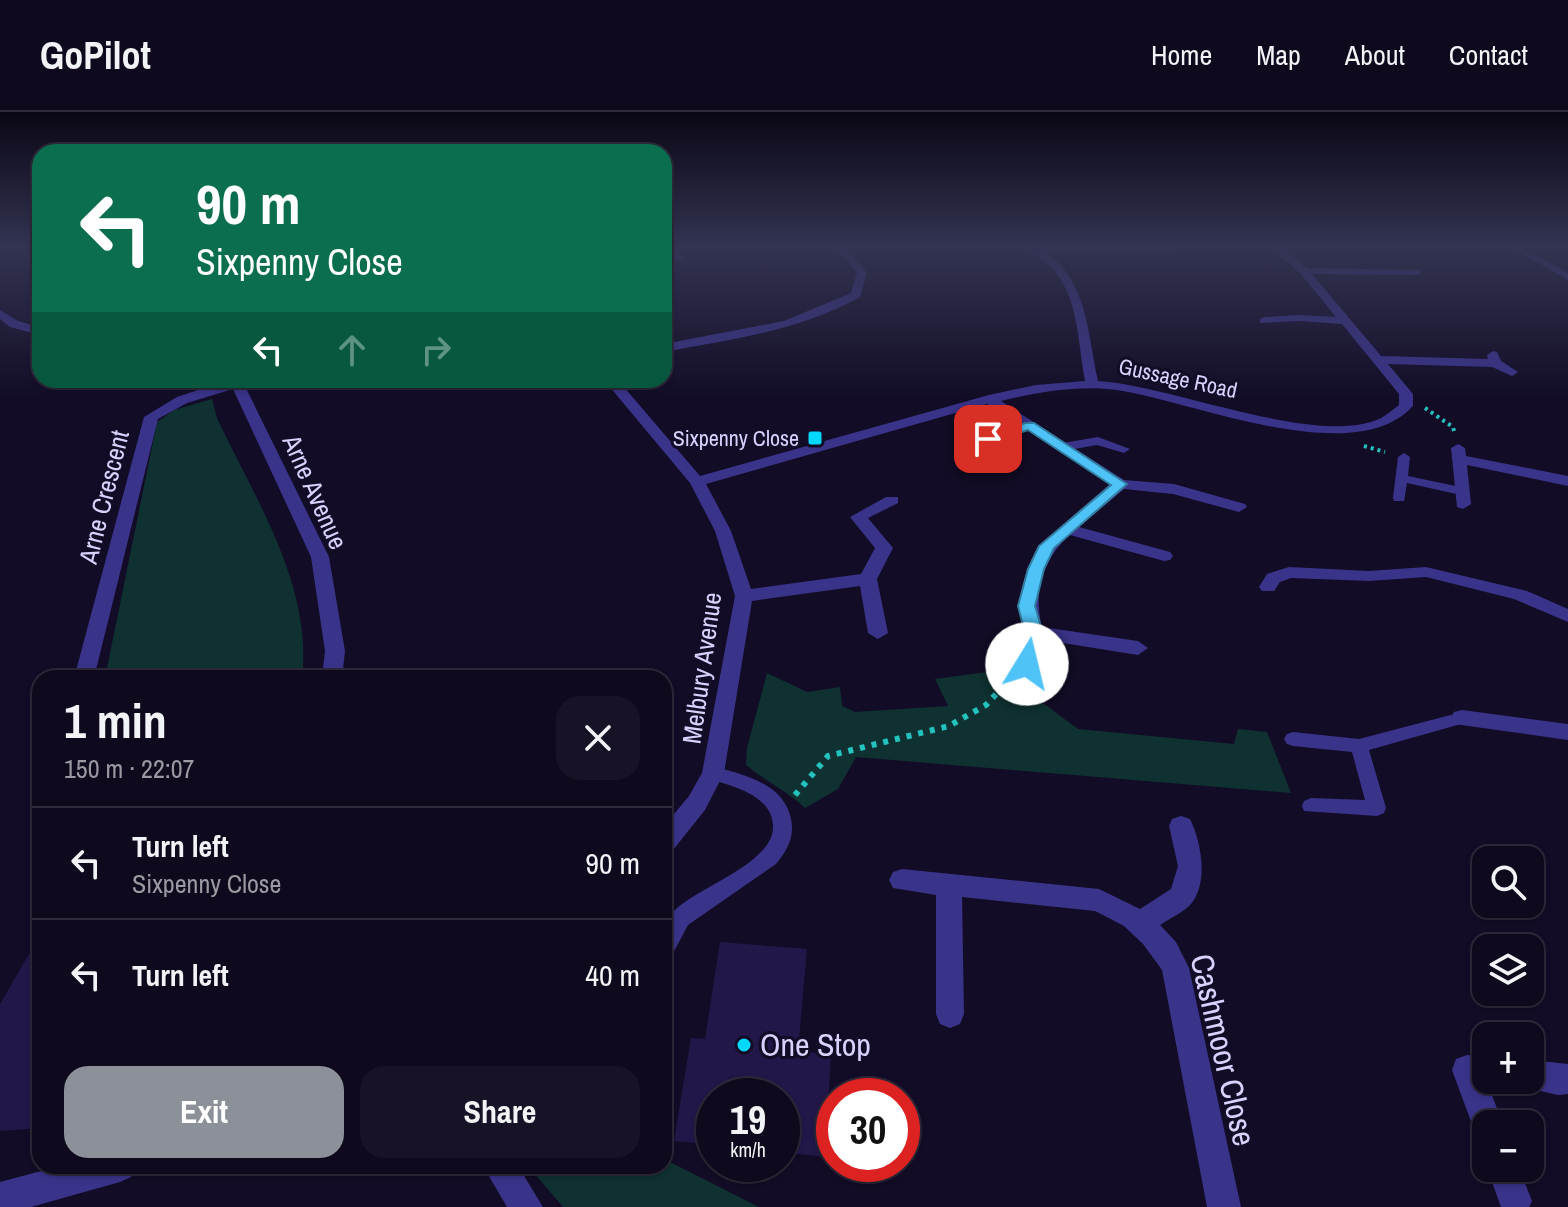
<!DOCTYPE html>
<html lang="en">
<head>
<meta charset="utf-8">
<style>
  body { margin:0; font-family:"Archivo Narrow",sans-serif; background:#171225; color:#f1f3f6; height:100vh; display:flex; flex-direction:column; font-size:30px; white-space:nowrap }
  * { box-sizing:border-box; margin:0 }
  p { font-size:26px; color:#9b9aa3 }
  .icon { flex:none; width:44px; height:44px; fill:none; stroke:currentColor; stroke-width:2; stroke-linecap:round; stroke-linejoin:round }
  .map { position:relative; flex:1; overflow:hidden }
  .side { position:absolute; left:32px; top:558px; width:640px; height:504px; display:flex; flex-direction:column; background:#0e091c; border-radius:24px; box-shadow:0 2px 6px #0004,0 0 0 2px #2e2a3b }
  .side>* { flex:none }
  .hud { position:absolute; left:32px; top:32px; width:640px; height:244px; border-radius:24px; box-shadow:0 2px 6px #0004,0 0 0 2px #2e2a3b; background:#0b6e4f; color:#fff; overflow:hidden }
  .tools { position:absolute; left:1472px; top:734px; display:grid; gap:16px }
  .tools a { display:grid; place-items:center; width:72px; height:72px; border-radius:16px; background:#0e091c; box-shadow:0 2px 6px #0004,0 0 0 2px #2e2a3b; font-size:40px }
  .speed { position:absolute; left:696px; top:966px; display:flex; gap:16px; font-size:40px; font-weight:700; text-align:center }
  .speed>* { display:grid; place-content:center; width:104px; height:104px; border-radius:50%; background:#0e091c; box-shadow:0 2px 6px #0004,0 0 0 2px #2e2a3b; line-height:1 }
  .speed small { font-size:20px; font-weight:400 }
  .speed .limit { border:12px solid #d22; background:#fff; color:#111 }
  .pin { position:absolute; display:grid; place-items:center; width:68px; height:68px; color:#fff; margin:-34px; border-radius:16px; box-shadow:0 4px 12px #0006 }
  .me { position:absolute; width:88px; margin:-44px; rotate:9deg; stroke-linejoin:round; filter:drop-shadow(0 0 6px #0008) }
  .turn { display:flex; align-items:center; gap:28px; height:168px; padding:0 32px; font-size:36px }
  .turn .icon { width:104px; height:104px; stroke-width:2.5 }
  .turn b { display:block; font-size:56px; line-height:68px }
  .lanes { display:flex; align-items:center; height:76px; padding:0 32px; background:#0003; justify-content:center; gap:40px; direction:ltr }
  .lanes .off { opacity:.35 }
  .round { display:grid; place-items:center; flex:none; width:84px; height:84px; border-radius:24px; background:#171225 }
  .head { display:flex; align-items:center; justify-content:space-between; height:136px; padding:0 32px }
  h1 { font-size:48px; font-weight:800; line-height:60px }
  .button { display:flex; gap:16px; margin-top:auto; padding:16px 32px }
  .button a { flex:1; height:92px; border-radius:24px; background:#8c9099; color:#fff; font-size:32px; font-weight:800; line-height:92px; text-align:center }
  .button a+a { background:#171225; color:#f1f3f6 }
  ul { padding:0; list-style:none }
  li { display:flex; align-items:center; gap:24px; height:112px; padding:0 32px; border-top:2px solid #2e2a3b }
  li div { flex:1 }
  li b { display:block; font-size:30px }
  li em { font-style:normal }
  header { display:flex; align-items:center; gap:48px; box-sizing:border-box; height:112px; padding:0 40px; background:#0e091c; border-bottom:2px solid #2e2a3b }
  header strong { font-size:38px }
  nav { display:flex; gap:44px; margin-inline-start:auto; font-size:28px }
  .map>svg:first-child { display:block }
</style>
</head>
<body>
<header>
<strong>GoPilot</strong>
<nav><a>Home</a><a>Map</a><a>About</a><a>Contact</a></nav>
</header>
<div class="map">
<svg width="1568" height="1095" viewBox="0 0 1568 1095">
  <rect width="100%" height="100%" fill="#120c26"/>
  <!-- green -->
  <path fill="#0f3131" d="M212,287L217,306C255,387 313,474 302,566H105L157,310L174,298Z
    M1002,558L1011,581L1035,585L1078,617L1234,632L1238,617L1267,620L1291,681L856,645L838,677L805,696C787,679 765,669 746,653L747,636L767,561L807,580L840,575L842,594L855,600L948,594L935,567Z
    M664,1047L759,1095H563L528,1054H664Z"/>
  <!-- building -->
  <path fill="#231749" d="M40,823V1016L0,1019V892Z
    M720,830L807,837L798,939L831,942L825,1045L782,1040V984H714V1033L674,1029L691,926L705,927Z"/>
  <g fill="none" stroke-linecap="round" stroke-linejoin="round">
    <!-- path-far2 -->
    <path stroke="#23c2bf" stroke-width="4" stroke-dasharray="3 4" stroke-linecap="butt" d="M1425,296L1453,315L1454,319
      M1364,334L1385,340"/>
    <!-- path-far1 -->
    <path stroke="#23c2bf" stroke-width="5" stroke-dasharray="4 5" stroke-linecap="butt" d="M1008,569L1013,564"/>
    <!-- path -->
    <path stroke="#23c2bf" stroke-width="6" stroke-dasharray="5 7" stroke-linecap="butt" d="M795,683L828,644L949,614L986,593L1010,567"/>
    <!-- lane -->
    <path fill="#3a338a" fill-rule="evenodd" d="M1029,311L1035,314L1033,316L967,337L961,333Z
      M1098,325L1130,337L1124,341L1097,333L1063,339L1057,335L1063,331Z
      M1404,341L1410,345L1408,364L1465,376L1467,379L1461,383L1407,371L1404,389H1394L1393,386L1398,345Z
      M1462,600L1468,602L1471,606L1468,610L1369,638L1386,696L1384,701L1377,704L1304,699L1302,694L1304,689L1311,686L1365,688L1352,640L1293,634L1287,632L1284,627L1287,622L1293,620L1359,627Z
      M713,654C743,663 784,671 791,707C795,724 787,739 776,752L688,813L672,843L664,846C664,829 661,812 674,799C697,775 776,751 773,713C771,682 731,674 707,666L704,661L707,656Z"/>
    <!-- street -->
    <path fill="#3a338a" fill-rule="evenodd" d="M664,134L684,145V149H676L664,140Z
      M828,134C847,133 857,147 867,161L860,185C799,219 732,227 664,240V232L784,209L851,181L857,161L847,148Z
      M1024,134H1168L1173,137L1168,140L1047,141C1088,170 1088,225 1098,269C1170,273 1316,335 1379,307C1386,304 1393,297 1399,293V282L1342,212L1299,209L1260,211V207L1264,205L1299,203L1336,205L1300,161L1269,134H1280L1307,156L1421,158V162L1417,163L1312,162L1381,244L1488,247L1487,243L1493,239L1497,240L1501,249L1518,260L1512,264L1492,255L1388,252L1413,282V294C1354,359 1192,289 1117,278C1079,273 1038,280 1001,289L1124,368L1174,372L1245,392L1247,395L1239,400L1173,382L1124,377L1079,415L1170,440L1173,444L1170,448L1164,449L1070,423C1043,446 1033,481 1042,515L1138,529L1148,536L1138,543L1044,528L1037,552L1027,559L1017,552L1025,525L1018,494L1027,457L1038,434L1110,372L987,292L706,372L731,419L751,477L861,462L875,436L850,405L886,385H898V391L868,406L893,436L877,467L888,521L878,527L868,521L860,474L752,489L724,661L705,698L673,738L664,741V714L689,684L702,661L735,484L715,419L690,371L604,268H618L700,364L989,283L1036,273L1085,269C1078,233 1079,187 1054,158C1045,148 1034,143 1024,134Z
      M1508,134H1520L1568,161V168Z
      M0,198L18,209L40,215V223L10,215L0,207Z
      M228,268H242L329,445L345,539L342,566H322L325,539L311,445L233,277L187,291L158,307L94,566H74L144,305L177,285Z
      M1458,332L1465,336L1466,344L1568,364V374L1467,353L1471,392L1463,397L1457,395L1451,336Z
      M1289,455L1369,459L1426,455L1527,479L1568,497V510L1514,487L1426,465L1369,469L1291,466L1280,470L1274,479H1262L1259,475L1267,462Z
      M1462,598L1568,612V628L1454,612L1451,606L1454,600Z
      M1181,704L1190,707C1201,729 1209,770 1191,792C1184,800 1169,807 1160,813L1176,830L1189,856L1241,1095H1207L1162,858L1143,832L1124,814L1095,799L962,785L964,902L960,912L950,916L940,912L936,902V783L893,776L889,768L893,760L902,757L1099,777L1140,797L1171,777L1178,754L1169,714L1172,707Z
      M1467,943L1486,944V968H1497L1488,973L1503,1012H1486V1027L1476,1023L1452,958L1456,947Z
      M1530,948L1568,952V982L1558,983L1519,974L1517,968H1530Z
      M60,1054H136L131,1065L120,1070L31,1095H0V1070Z
      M483,1054H518L543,1095H507Z
      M1487,1056H1519L1532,1089L1529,1095H1501Z"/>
  </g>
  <!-- sky -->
  <linearGradient id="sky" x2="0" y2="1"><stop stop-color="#0a0715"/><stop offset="0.47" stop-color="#333452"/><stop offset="1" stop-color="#333452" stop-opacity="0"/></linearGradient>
  <rect width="1568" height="287" fill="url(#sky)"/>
  <!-- route -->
  <path fill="#4fc3f7" stroke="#337fa1" stroke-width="2" d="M1025,311H1034L1127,372L1054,436L1044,457L1035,494L1044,525L1037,552L1027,558L1018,552L1026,525L1018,494L1028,457L1039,434L1111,373L1028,318L988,331L981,327Z"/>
  <!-- markers -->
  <g fill="#00d9fd" stroke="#120c26" stroke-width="3">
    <rect x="807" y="318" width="16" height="16" rx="4"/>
    <circle cx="744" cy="933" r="8"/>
  </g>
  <g text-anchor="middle" stroke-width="6" stroke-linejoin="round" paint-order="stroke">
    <!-- far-street labels -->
    <g font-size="22" fill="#d9d2ff" stroke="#120c26">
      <text transform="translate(1178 266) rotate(12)" y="8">Gussage Road</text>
    </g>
    <!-- far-poi labels -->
    <g font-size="22" fill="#d9d2ff" stroke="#120c26" text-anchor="end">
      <text x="799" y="334">Sixpenny Close</text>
    </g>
    <!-- street labels -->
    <g font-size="26" fill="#d9d2ff" stroke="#120c26">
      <text transform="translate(315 380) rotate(66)" y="9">Arne Avenue</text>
      <text transform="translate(104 385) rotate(-76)" y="9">Arne Crescent</text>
      <text transform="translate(702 556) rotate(-82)" y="9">Melbury Avenue</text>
    </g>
    <!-- near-poi labels -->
    <g font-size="32" fill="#d9d2ff" stroke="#120c26" text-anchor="start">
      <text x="760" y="944">One Stop</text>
    </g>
    <!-- near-street labels -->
    <g font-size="32" fill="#d9d2ff" stroke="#120c26">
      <text transform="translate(1223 938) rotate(77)" y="11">Cashmoor Close</text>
    </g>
  </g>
</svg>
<div class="tools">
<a><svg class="icon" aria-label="search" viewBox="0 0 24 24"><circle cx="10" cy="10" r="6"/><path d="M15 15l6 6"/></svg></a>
<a><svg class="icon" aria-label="layers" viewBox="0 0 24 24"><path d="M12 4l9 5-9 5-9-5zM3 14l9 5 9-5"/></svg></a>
<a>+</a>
<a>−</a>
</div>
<div class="speed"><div>19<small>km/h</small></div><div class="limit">30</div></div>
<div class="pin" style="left:988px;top:327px;background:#d93025"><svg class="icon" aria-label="arrive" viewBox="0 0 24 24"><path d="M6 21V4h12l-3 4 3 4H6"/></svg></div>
<svg class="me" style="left:1027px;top:552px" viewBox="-20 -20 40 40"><circle r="19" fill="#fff"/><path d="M0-13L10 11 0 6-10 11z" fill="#4fc3f7"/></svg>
<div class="hud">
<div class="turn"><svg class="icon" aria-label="left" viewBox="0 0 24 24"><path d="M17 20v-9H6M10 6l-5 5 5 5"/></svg><div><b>90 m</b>Sixpenny Close</div></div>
<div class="lanes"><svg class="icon" aria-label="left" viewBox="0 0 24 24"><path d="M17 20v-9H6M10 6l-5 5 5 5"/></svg><svg class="icon off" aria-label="ahead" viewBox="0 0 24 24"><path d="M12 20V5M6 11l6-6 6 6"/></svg><svg class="icon off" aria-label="right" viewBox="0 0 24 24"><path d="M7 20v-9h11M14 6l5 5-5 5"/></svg></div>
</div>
<section class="side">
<div class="head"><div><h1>1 min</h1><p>150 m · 22:07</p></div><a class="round"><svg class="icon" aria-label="close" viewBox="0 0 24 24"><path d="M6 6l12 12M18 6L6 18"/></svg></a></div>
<ul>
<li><svg class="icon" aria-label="left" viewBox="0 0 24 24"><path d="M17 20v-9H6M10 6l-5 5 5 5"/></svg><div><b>Turn left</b><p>Sixpenny Close</p></div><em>90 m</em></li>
<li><svg class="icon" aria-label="left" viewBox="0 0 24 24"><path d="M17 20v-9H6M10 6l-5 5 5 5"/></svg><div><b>Turn left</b></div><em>40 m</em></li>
</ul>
<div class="button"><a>Exit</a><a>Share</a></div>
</section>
</div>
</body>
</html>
